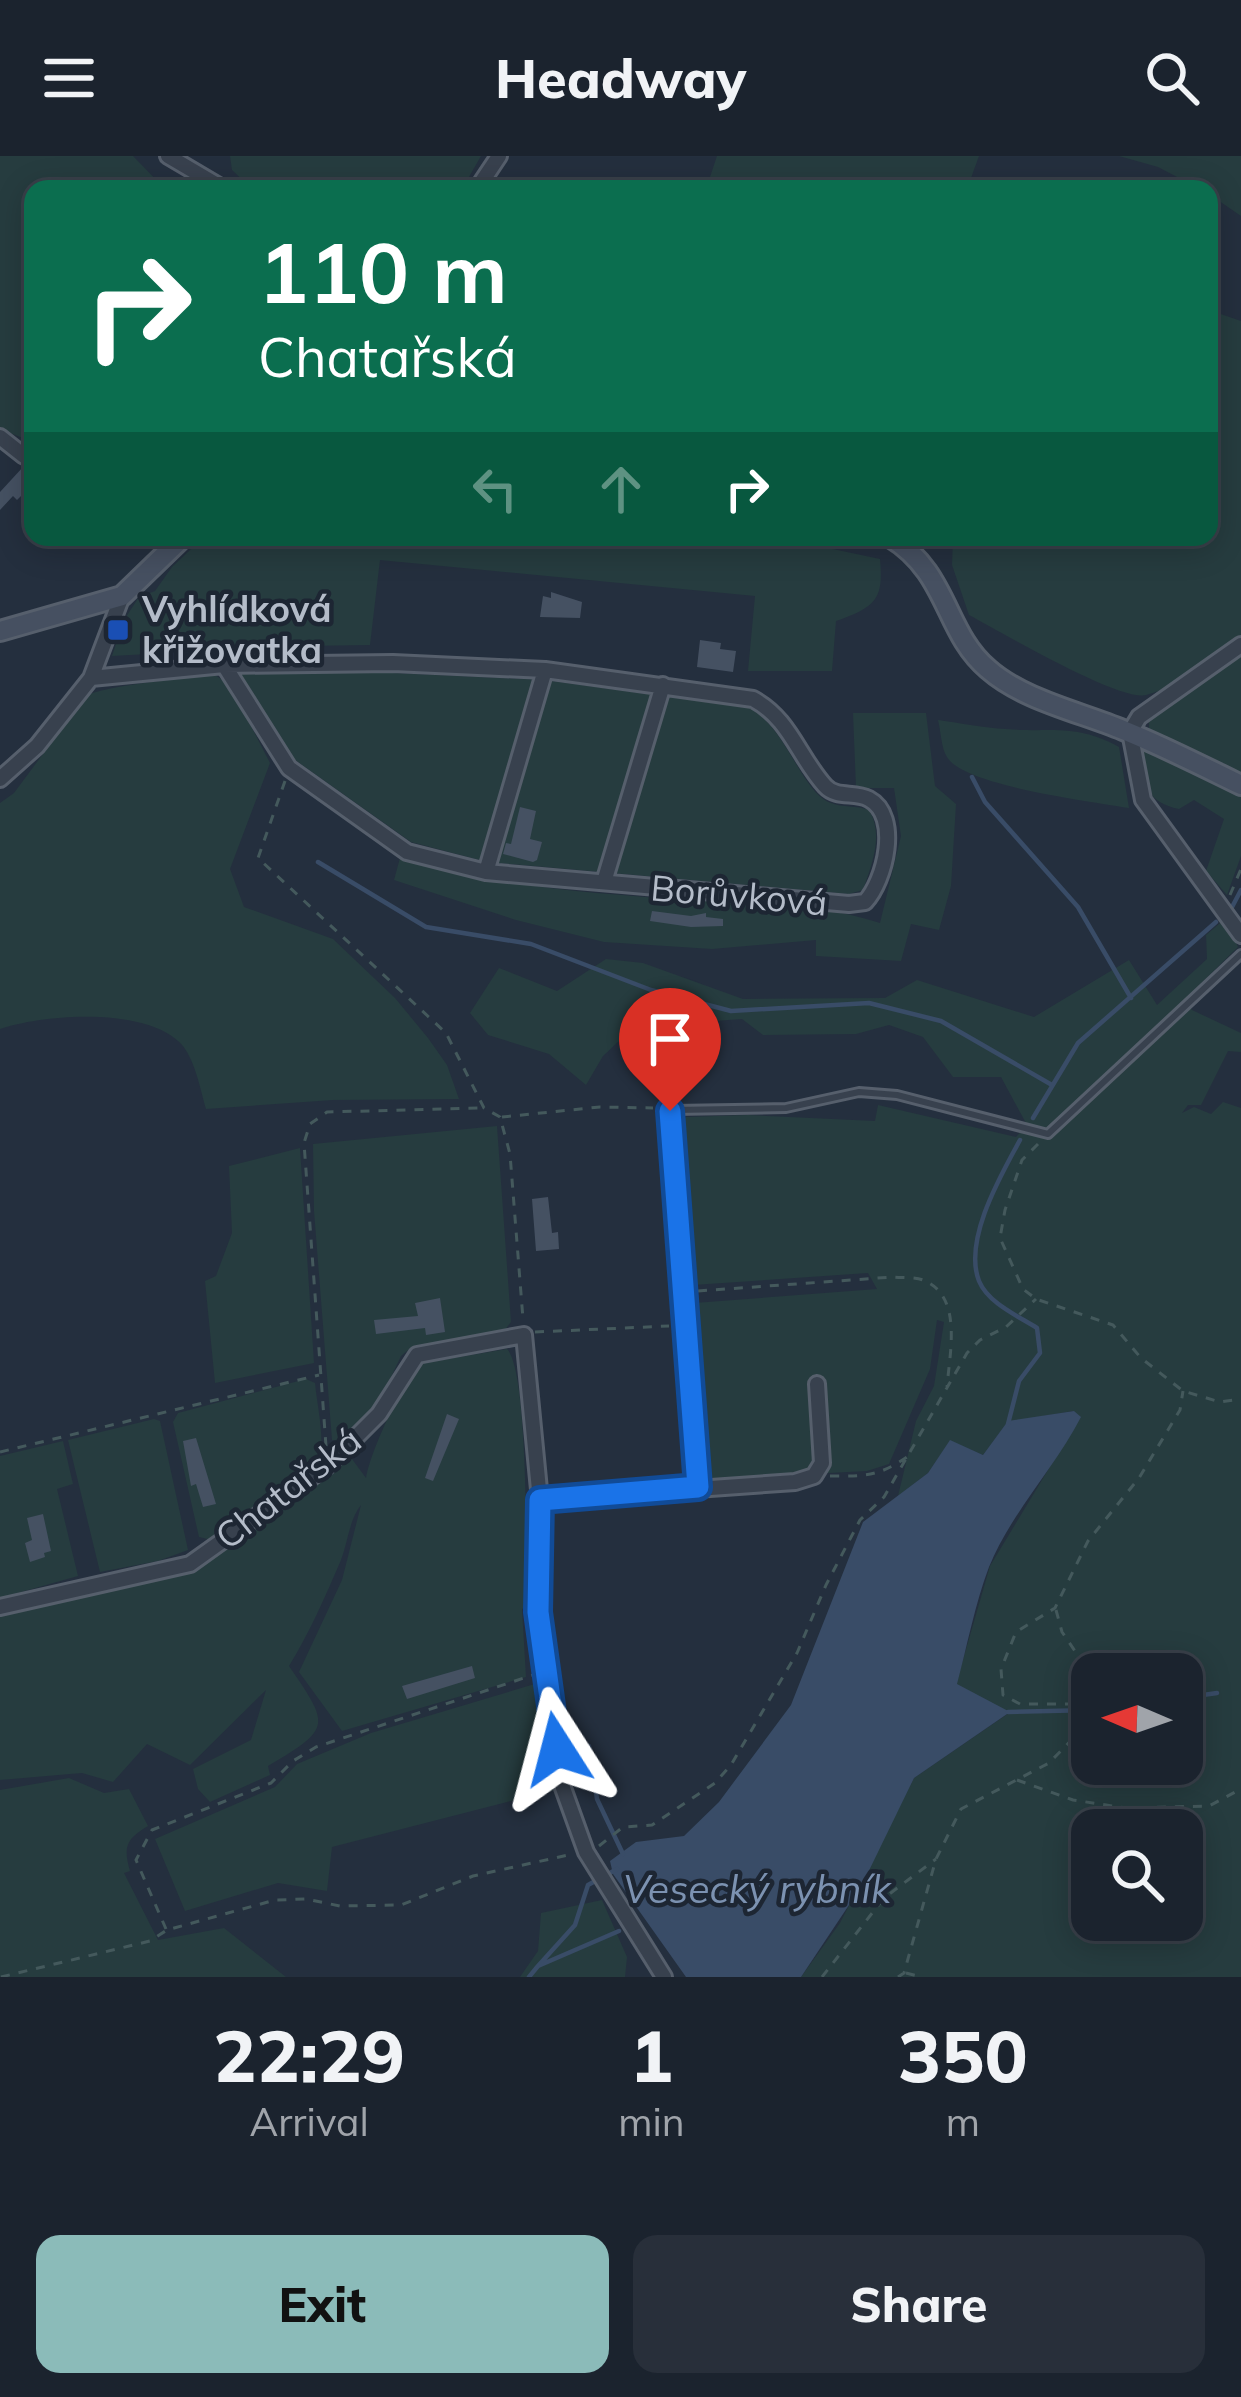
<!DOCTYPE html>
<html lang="en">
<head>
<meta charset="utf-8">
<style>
  body { margin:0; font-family:Mulish,sans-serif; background:#282f3a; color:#f1f3f6; height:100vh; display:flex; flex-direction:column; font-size:45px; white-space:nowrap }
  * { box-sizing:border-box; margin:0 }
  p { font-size:39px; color:#a0a4aa }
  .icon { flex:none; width:66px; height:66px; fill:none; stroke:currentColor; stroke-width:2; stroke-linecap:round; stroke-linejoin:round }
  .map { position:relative; height:1821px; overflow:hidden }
  .panel { display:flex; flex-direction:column; background:#1b232e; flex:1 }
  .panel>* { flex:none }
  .guide { position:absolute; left:24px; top:24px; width:1194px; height:366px; border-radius:24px; box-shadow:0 6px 30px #0003,0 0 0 3px #39404a; background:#0b6e4f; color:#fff; overflow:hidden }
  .needle { width:78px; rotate:272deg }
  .buttons { position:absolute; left:1071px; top:1497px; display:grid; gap:24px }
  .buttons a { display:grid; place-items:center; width:132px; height:132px; border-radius:24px; background:#1b232e; box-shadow:0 6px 30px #0003,0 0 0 3px #39404a; font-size:60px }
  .pin { position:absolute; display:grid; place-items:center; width:102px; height:102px; color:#fff; margin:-123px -51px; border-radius:50% 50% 50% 0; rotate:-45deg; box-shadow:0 0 12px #0007 }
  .pin .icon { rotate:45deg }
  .me { position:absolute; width:132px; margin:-66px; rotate:351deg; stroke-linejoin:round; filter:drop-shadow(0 0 9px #0008) }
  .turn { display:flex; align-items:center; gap:42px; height:252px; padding:0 36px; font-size:54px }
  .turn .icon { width:156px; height:156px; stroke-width:2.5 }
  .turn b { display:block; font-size:84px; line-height:102px }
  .lanes { display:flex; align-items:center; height:114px; padding:0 36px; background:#0003; justify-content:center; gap:60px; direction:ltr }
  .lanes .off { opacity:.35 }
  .eta { display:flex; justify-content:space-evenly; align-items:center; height:204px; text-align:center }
  .eta b { font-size:72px; font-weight:800; line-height:84px }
  .action { display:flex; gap:24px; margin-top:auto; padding:24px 36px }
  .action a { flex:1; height:138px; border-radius:24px; background:#8bbbb9; color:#111; font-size:48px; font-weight:800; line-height:138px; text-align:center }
  .action a+a { background:#282f3a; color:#f1f3f6 }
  header { display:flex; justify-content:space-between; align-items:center; height:156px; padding:0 36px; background:#1b232e; font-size:54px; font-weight:800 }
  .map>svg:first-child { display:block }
</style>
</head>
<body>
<header><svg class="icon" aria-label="menu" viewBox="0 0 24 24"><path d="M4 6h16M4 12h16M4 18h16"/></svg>Headway<svg class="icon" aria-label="search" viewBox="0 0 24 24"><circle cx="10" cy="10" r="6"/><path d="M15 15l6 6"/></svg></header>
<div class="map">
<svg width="1241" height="1821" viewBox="0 0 1241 1821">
  <rect width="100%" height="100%" fill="#242f3e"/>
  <!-- green -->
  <path fill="#263c3f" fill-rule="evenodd" d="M0,0H133L165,33H33V286L0,273Z
    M230,0H481L462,33H252L232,14Z
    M717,0H979L967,33H706Z
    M1119,0H1241V60L1209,38V33H1200L1158,11Z
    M1209,154L1241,165V479C1212,501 1183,530 1146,539C1120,546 999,475 969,459L952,409L953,383L1209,381Z
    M204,381H776L880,403C884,444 875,451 836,465L832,515H748L755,440L380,404L370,489L169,492L148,498L112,500L124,464L139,441L155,435L172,411Z
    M1241,499V618L1149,574V562Z
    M239,517H393L544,524L750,552C787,573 802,637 831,647C843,652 856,649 869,654C884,679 872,708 863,734L849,738L487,706L411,686L295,604L282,590Z
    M215,519L230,529L270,607L230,713L244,751L333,783L395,842L428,882L447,909L459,943L333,944L206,953C200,933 196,907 183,890C149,850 44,858 0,873V647L14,637L86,540C102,530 191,521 215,519Z
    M853,557H926L935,630L956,648L951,730L939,774L911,768L901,805L816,800V784L712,793L604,786L516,764L394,724L400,702C502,731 585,737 690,744C754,748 819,747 880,767L901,680L894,632H856Z
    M938,564C961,567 983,572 1006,573C1052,577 1075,567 1119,591L1129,652C1095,646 963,630 947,601C941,592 941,575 938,564Z
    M1139,589L1241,639V700L1227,739L1206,715L1224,663L1194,644L1179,653C1141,645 1145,623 1139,589Z
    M1225,763L1238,791L1184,844L1192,854L1241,877V896L1228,895L1201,949H1188L1182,957L1194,951L1211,958L1223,946L1241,952V1821H801L840,1767L914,1622L1009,1557L956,1528L990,1410L1080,1261L1073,1255L1008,1266L983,1299L950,1285L928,1317L898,1340L916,1265L934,1230L944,1166L937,1164L930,1213L889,1308L867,1315L711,1323L704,1317L690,1155L694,1147L877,1133L868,1117L693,1129L689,1125L681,966L686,961L748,959L875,965L878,949L1016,981L1027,969L1001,921H953L923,881L889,869L856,878L763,879L742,863L634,871L603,900L586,929L549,898L488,879L470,857L499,812L557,835L606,803L643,807L743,843L885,842L917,824L1034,861L1129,804L1157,849L1207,803L1206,779ZM1092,1518H1182V1608H1092ZM1092,1674H1182V1764H1092Z
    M497,970L511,1166L504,1175L413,1190L401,1200L376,1253L341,1286L332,1284L314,1055L313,988Z
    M300,992L314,1207L215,1227L205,1125L216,1120L232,1077L229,1010Z
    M507,1193C529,1215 526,1408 527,1450L522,1453L526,1521L342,1575L299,1516L342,1424L361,1349C349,1364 348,1386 341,1404C325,1441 310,1476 289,1510C330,1570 332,1572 268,1610L270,1619L210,1646L198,1633L193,1613L251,1584L266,1534L190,1609L147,1588L113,1626L82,1617L0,1624V1459L179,1420L225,1391L349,1299L366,1322C371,1294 403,1223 424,1207Z
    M306,1223L315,1227C317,1248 323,1273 321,1294C319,1321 235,1369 212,1384L199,1381L173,1266L178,1257Z
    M154,1263L160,1265L188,1394L158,1405L100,1416L68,1284Z
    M63,1285L73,1328L57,1333L78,1420L0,1442V1300Z
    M538,1527L558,1633L332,1691L327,1735L278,1727L185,1755L155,1683L275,1631L297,1608L371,1577Z
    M69,1622L104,1637L129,1633L148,1670C126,1683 123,1691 130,1715L124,1717L158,1784L224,1772L286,1821H0V1634Z
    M602,1744L627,1801L625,1821H520L538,1795L541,1757Z"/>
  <!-- water -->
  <path fill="#394c67" d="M1074,1255L1081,1261C1054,1313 1011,1357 989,1411C975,1448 967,1490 957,1528L1010,1556L914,1622L861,1731L801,1821H686L613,1718L610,1705L636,1686L684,1680L719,1646L791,1549L863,1366L928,1317L950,1284L983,1299L1008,1265Z"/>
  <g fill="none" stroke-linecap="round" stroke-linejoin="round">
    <!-- stream -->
    <path stroke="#394c67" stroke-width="4.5" d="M972,621L985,646L1078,751L1131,842
      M318,706L426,771L531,788L651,834L731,855L869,847L941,865L1052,929
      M1231,753L1241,734
      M1033,962L1078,887L1216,766
      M1008,1268L1019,1225L1040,1197L1037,1172C1018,1160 988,1147 979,1125C963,1084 1001,1019 1020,984
      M1182,1542L1217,1537
      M1008,1556L1092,1554
      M589,1590L597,1643L623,1698
      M538,1810L575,1769L588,1729L617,1713
      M529,1821L538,1810L619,1775"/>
  </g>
  <!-- building -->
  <path fill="#455162" d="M23,311L33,320V338L26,345L21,340L17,344L13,340L0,354V336Z
    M551,436L582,446L580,462L540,461L543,440L551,442Z
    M700,484L721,487L720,493L736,495L733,516L697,511Z
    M520,651L536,655L530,683L542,686L537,704L533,706L503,698L506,687L511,688Z
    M652,755L691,760L706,757V761L723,763V770L691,771L650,765Z
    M548,1041L552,1077L558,1076L559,1093L536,1095L532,1043Z
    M440,1142L445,1176L426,1179L425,1172L376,1178L374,1164L418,1160L415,1147Z
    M447,1258L459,1263L433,1325L425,1322Z
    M196,1282L216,1348L203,1351L196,1328L191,1330L183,1285Z
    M43,1358L51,1395L44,1397L45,1401L30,1406L25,1387L32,1384L27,1362Z
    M472,1510L475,1522L407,1543L402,1530Z"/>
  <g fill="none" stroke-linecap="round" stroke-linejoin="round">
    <!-- lane casing -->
    <g stroke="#565f6c" stroke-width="12">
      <path id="lane" d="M674,954L786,952L859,936L897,939L1048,978L1241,798"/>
    </g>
    <!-- street casing -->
    <g stroke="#565f6c" stroke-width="20">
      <path id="street" d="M168,0L224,33
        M477,33L499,0
        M0,281L24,300H33
        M1241,489L1139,561L1130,576L1143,644L1241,779
        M91,522L224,509L289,612L407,696L486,716L849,748L865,746C885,725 901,660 869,643C854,635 837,643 825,630C798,600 790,563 753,543L545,514L393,507L224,509
        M0,623L37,590L91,522L122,440
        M486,716L545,514
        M604,726L663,529
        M670,955L698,1331
        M540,1344L795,1326L814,1320L822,1307L817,1228
        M0,1451L190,1408L327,1310L379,1258L417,1199L524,1179L540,1344L538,1456L563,1632L586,1696L664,1821"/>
    </g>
    <!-- secondary casing -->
    <g stroke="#565f6c" stroke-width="24">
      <path id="secondary" d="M890,381C949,417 944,476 988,513C1023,544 1080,556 1123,574C1163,590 1202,610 1241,629
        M0,475L122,440L183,381"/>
    </g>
    <!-- path -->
    <path stroke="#44595c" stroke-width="3" stroke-dasharray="9 9" stroke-linecap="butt" d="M285,625L258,702L446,877L484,952L500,961L510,998L523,1163
      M1230,739L1241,713
      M502,961L600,951L653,952
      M1038,988L1022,1004L1005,1054L1000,1082L1023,1133L1036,1143L1113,1169L1141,1202L1183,1235L1220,1246L1241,1243
      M698,1135L893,1121C902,1122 915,1121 923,1124C964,1140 949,1199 947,1232
      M535,1176L669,1170
      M326,1290L304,987L310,968L327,956L482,952
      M0,1296L319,1219
      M830,1320C867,1320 878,1321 910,1299
      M1056,1454L1062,1476L1092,1520
      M1092,1548H1020L1003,1539L1001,1513L1016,1476L1055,1452L1088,1385L1139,1322L1180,1254L1183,1235
      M1017,1624L1073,1644L1126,1652L1209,1650L1241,1633
      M599,1690L623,1671L652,1669L715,1627L731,1609L797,1497L826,1429L860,1364L884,1341L967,1197L980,1184L1006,1171L1036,1143
      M166,1773L136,1704L152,1674L271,1627L293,1605L316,1591L533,1519
      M906,1817L922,1821
      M1,1821L150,1785L167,1774L275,1744L306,1743L340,1750L401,1749L473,1720L573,1698
      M822,1821L884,1742L936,1703
      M898,1821L904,1817L936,1703L961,1653L1049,1607L1092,1563"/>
    <!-- lane -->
    <use href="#lane" stroke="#38414e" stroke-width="6"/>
    <!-- street -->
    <use href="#street" stroke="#38414e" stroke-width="14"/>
    <!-- secondary -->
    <use href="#secondary" stroke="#465061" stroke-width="18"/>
  </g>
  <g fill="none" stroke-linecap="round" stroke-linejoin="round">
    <!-- route casing -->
    <g stroke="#114b97" stroke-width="30">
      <path id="route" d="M557,1593L538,1456L540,1344L698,1331L670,955"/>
    </g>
    <!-- route -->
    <use href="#route" stroke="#1a73e8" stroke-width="21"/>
  </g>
  <!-- markers -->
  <rect fill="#1a4fb4" stroke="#1d2633" stroke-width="4.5" x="106" y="462" width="24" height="24" rx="6"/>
  <g text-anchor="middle" stroke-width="9" stroke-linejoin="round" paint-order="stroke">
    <!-- poi labels -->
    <g font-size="36" font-weight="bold" fill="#b4bcc9" stroke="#1d2633" text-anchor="start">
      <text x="142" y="466">Vyhlídková<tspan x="142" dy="41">křižovatka</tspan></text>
    </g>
    <!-- street labels -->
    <g font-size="36" fill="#b4bcc9" stroke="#1d2633">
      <text transform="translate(739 739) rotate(5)" y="13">Borůvková</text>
      <text transform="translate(288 1332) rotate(-38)" y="13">Chatařská</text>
    </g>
    <!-- water labels -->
    <g font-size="39" font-style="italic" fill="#7c92b1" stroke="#1d2633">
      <text x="757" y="1747">Vesecký rybník</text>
    </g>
  </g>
</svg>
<div class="buttons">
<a><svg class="needle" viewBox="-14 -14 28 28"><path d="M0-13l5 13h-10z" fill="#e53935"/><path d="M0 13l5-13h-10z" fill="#a0a4aa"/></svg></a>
<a><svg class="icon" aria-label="search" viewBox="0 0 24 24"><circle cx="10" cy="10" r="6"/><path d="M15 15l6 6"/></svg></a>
</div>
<div class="pin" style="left:670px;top:955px;background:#d93025"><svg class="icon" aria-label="arrive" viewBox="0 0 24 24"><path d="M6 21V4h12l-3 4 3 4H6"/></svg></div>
<svg class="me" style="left:557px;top:1593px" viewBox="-20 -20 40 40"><path d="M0-17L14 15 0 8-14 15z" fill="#1a73e8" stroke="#fff" stroke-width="4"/></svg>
<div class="guide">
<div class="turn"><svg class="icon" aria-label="right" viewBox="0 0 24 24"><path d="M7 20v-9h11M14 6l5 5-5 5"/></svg><div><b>110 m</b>Chatařská</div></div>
<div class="lanes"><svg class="icon off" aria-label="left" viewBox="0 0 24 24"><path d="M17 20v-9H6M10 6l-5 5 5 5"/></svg><svg class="icon off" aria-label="ahead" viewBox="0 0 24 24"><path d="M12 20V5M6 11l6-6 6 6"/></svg><svg class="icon" aria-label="right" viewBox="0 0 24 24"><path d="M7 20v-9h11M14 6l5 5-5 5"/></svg></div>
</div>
</div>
<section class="panel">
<div class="eta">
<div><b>22:29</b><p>Arrival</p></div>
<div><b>1</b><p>min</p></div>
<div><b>350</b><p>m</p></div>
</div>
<div class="action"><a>Exit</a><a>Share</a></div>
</section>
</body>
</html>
